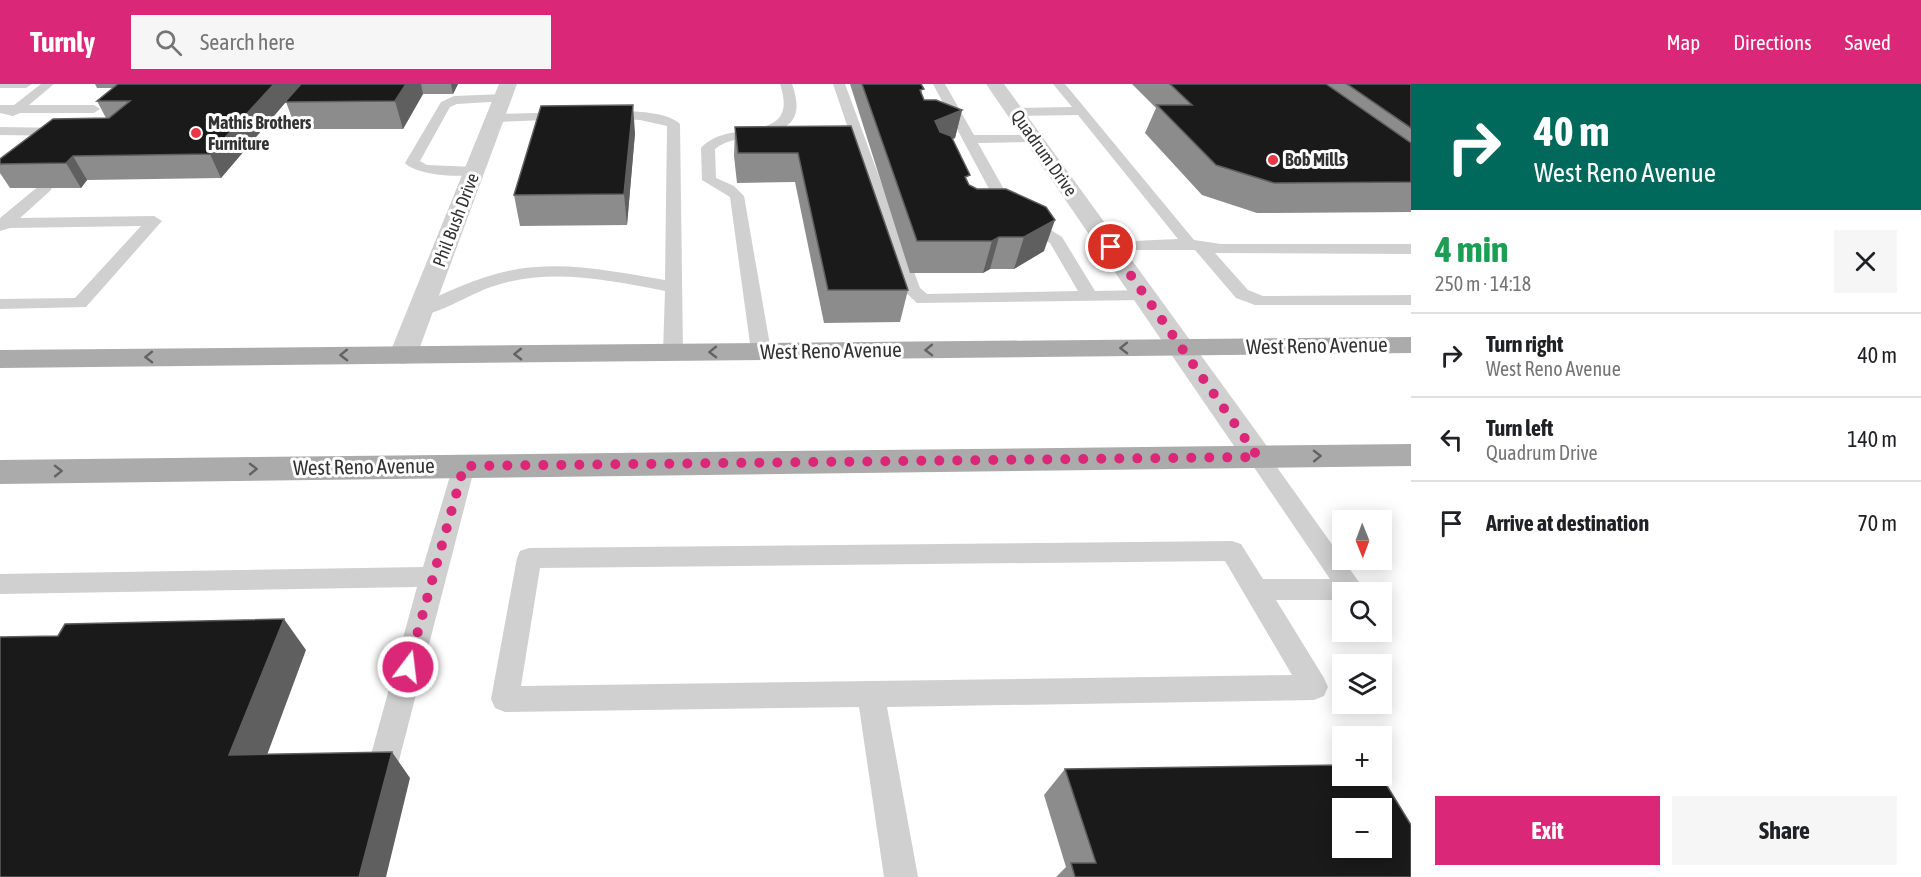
<!DOCTYPE html>
<html lang="en">
<head>
<meta charset="utf-8">
<style>
  body { margin:0; font-family:"Asap Condensed",sans-serif; background:#f6f6f6; color:#202124; height:100vh; display:flex; flex-direction:column; font-size:22px; white-space:nowrap }
  * { box-sizing:border-box; margin:0 }
  p { font-size:20px; color:#757577 }
  .icon { flex:none; width:33px; height:33px; fill:none; stroke:currentColor; stroke-width:2; stroke-linecap:round; stroke-linejoin:round }
  .map { position:relative; flex:1; overflow:hidden }
  .side { display:flex; flex-direction:column; background:#fff; width:510px }
  .side>* { flex:none }
  .hud { background:#00695c; color:#fff; overflow:hidden }
  .needle { width:39px; rotate:179deg }
  .tools { position:absolute; left:1332px; top:426px; display:grid; gap:12px }
  .tools a { display:grid; place-items:center; width:60px; height:60px; border-radius:0px; background:#fff; box-shadow:0 3px 15px #0003; font-size:30px }
  .pin { position:absolute; display:grid; place-items:center; width:51px; height:51px; color:#fff; margin:-26px; border:3px solid #fff; border-radius:50%; box-shadow:0 2px 6px #0007 }
  .me { position:absolute; width:66px; margin:-33px; rotate:15deg; stroke-linejoin:round; filter:drop-shadow(0 0 4px #0008) }
  .turn { display:flex; align-items:center; gap:21px; height:126px; padding:0 24px; font-size:27px }
  .turn .icon { width:78px; height:78px; stroke-width:2.5 }
  .turn b { display:block; font-size:42px; line-height:51px }
  .round { display:grid; place-items:center; flex:none; width:63px; height:63px; border-radius:0px; background:#f6f6f6 }
  .head { display:flex; align-items:center; justify-content:space-between; height:102px; padding:0 24px }
  h1 { font-size:36px; font-weight:700; line-height:45px; color:#1e9e55 }
  .action { display:flex; gap:12px; margin-top:auto; padding:12px 24px }
  .action a { flex:1; height:69px; border-radius:0px; background:#db2777; color:#fff; font-size:24px; font-weight:700; line-height:69px; text-align:center }
  .action a+a { background:#f6f6f6; color:#202124 }
  ul { padding:0; list-style:none }
  li { display:flex; align-items:center; gap:18px; height:84px; padding:0 24px; border-top:2px solid #e0e0e0 }
  li div { flex:1 }
  li b { display:block; font-size:22px }
  li em { font-style:normal }
  header { display:flex; align-items:center; gap:36px; box-sizing:border-box; height:84px; padding:0 30px; background:#db2777; color:#fff }
  header strong { font-size:28px }
  nav { display:flex; gap:33px; margin-inline-start:auto; font-size:21px }
  .search { width:420px; height:54px; background:#f6f6f6; display:flex; align-items:center; gap:15px; box-sizing:border-box; padding:0 21px; border-radius:0px; color:#757577; font-size:22px }
  main { display:flex; flex:1; min-height:0 }
  .map>svg:first-child { display:block }
</style>
</head>
<body>
<header>
<strong>Turnly</strong>
<div class="search"><svg class="icon" aria-label="search" viewBox="0 0 24 24"><circle cx="10" cy="10" r="6"/><path d="M15 15l6 6"/></svg>Search here</div>
<nav><a>Map</a><a>Directions</a><a>Saved</a></nav>
</header>
<main>
<div class="map">
<svg width="1411" height="793" viewBox="0 0 1411 793">
  <rect width="100%" height="100%" fill="#fff"/>
  <g fill="none" stroke-linecap="round" stroke-linejoin="round">
    <!-- lane -->
    <path fill="#d0d0d0" fill-rule="evenodd" d="M0,0H32L26,4H0Z
      M41,0H54L29,21H94L100,25L94,29H20L13,32L0,29V21H14Z
      M780,0H792C815,64 745,41 715,65L716,94L734,102L744,112L771,267L768,271H754L751,267L730,113L702,96L701,64C727,33 801,63 780,0Z
      M833,0H845L920,204L927,210L1078,207L1050,159L1010,134L997,120L933,0H945L974,51H1039L1041,54L1039,57L1034,58L978,59L1011,118L1021,127L1062,153L1095,207L1146,206L1152,207L1155,211L1152,215L1146,216L917,219L903,206Z
      M1053,0H1065L1194,156L1221,160H1411V170L1215,169L1248,206L1263,212L1411,211V221H1255L1236,214L1195,166H1105L1103,163L1105,160L1111,158L1178,155L1078,31L1015,32L1009,28L1015,24L1072,23Z
      M503,10L507,11V17L457,20L450,23L420,77L427,81L475,83L482,87L480,90C463,94 417,92 405,79L441,18L454,12Z
      M605,27C625,27 666,26 680,40L683,268L680,272H666L663,268L665,207C607,196 548,183 491,203C472,209 431,235 414,231L411,227L414,223C447,208 481,191 518,185C567,177 617,188 665,196L667,42L640,36L600,34L599,31Z
      M569,28L574,29L575,32L574,35L496,38L490,34L496,30Z
      M0,43L67,44L74,48L67,52L0,51Z
      M45,100L52,104L50,107L20,134L154,132L162,137L86,223L0,225V215L75,214L141,142L10,144L0,147V134L40,101Z
      M1258,365L1266,368L1364,505L1362,508H1342V516H1276L1324,594L1328,603L1324,612L1314,616L887,623L918,793H884L859,623L505,628L495,624L491,615L517,474L520,467L529,464L1232,457L1241,460L1263,495H1330L1247,373L1250,368ZM1225,477L1292,591L521,602L540,484Z
      M464,374L472,376L475,382L394,696L390,707L379,711L368,707L364,696L417,503L0,510V490L423,483L453,382L456,376Z"/>
    <!-- street -->
    <path fill="#d0d0d0" fill-rule="evenodd" d="M499,0H517L417,271L413,277L403,280L393,277L389,271Z
      M986,0H1004L1269,365L1274,373L1269,381L1258,384L1247,381Z"/>
    <!-- primary -->
    <path fill="#ababab" fill-rule="evenodd" d="M1411,253V269L0,284V266Z
      M1411,360V382L0,400V376Z"/>
  </g>
  <!-- wall -->
  <path fill="#8c8c8c" d="M95,0H458L453,10H423L403,45H296L286,18L221,94L87,96L81,104H10L0,89V75L106,34L97,17L113,4H97Z
    M850,0H921L922,12L924,16L962,26L955,54L952,55L969,101L1044,167L1014,185H990L983,189H910Z
    M1132,0H1411V128L1257,129L1202,111L1145,49L1156,24Z
    M851,42L908,206L900,238L824,239L795,98L737,99L734,72L735,43Z
    M635,49L627,141L520,142L514,111Z
    M1065,685L1411,793H1056L1066,783L1044,711Z"/>
  <!-- shaded-wall -->
  <path fill="#5f5f5f" d="M274,0H301L221,94L210,70Z
    M406,0H421L423,10L403,45L395,17Z
    M451,0H458L453,10Z
    M633,21L635,49L627,141L624,110Z
    M962,26L955,54L929,65L935,37Z
    M73,72L87,96L81,104L66,79Z
    M1055,136L1044,167L1014,185L1024,153Z
    M999,153L990,185L983,189L992,157Z
    M284,535L306,566L257,698L229,671Z
    M392,668L410,694L386,793H359Z"/>
  <!-- building -->
  <path fill="#1a1a1a" stroke="#5f5f5f" stroke-width="1.5" fill-rule="evenodd" d="M118,0H274L210,70L73,72L66,79L0,80V75L53,35L109,34L130,17H97Z
    M301,0H406L395,17L285,18Z
    M862,0H921L924,5L920,6L924,16H936L962,26L935,37L940,48L951,52L970,91L965,93L969,101L977,105H1006L1046,123L1055,136L1024,153H999L992,157H917Z
    M1170,0H1326L1411,59V98L1274,99L1216,81L1157,21H1192Z
    M1347,0H1411V44Z
    M633,21L624,110L514,111L541,22Z
    M851,42L908,206H828L798,69H738L735,43Z
    M284,535L229,671L392,668L359,793H0V553L58,552L65,540Z
    M1342,681V692H1381L1411,741V793H1075L1071,779H1096L1065,685ZM1342,724H1382V764H1342Z"/>
  <!-- one-way arrows -->
  <defs><path id="oneway-chevron" d="M-2-3.5L2.5 0L-2 3.5" fill="none" stroke-width="1.6" stroke-linecap="round" stroke-linejoin="round" transform="scale(1.5)"/></defs>
  <g stroke="#636363">
    <use href="#oneway-chevron" transform="translate(1124 264) rotate(179)"/>
    <use href="#oneway-chevron" transform="translate(929 266) rotate(179)"/>
    <use href="#oneway-chevron" transform="translate(713 268) rotate(179)"/>
    <use href="#oneway-chevron" transform="translate(518 270) rotate(179)"/>
    <use href="#oneway-chevron" transform="translate(344 271) rotate(179)"/>
    <use href="#oneway-chevron" transform="translate(149 273) rotate(179)"/>
    <use href="#oneway-chevron" transform="translate(1317 372) rotate(-1)"/>
    <use href="#oneway-chevron" transform="translate(253 385) rotate(-1)"/>
    <use href="#oneway-chevron" transform="translate(58 387) rotate(-1)"/>
  </g>
  <g fill="none" stroke-linecap="round" stroke-linejoin="round">
    <!-- route -->
    <path stroke="#db2777" stroke-width="10" stroke-dasharray="0 18" d="M408,583L464,382L1258,373L1111,163"/>
  </g>
  <!-- markers -->
  <g fill="#e63946" stroke="#fff" stroke-width="2">
    <circle cx="196" cy="49" r="6"/>
    <circle cx="1273" cy="76" r="6"/>
  </g>
  <g text-anchor="middle" stroke-width="6" stroke-linejoin="round" paint-order="stroke">
    <!-- far-poi labels -->
    <g font-size="18" font-weight="bold" fill="#333" stroke="#fff" text-anchor="start">
      <text x="208" y="45">Mathis Brothers<tspan x="208" dy="21">Furniture</tspan></text>
      <text x="1285" y="82">Bob Mills</text>
    </g>
    <!-- far-street labels -->
    <g font-size="18" fill="#333" stroke="#fff">
      <text transform="translate(1044 69) rotate(55)" y="6">Quadrum Drive</text>
      <text transform="translate(456 136) rotate(-69)" y="6">Phil Bush Drive</text>
    </g>
    <!-- street labels -->
    <g font-size="21" fill="#333" stroke="#fff">
      <text transform="translate(1317 262) rotate(-1)" y="7">West Reno Avenue</text>
      <text transform="translate(831 267) rotate(-1)" y="7">West Reno Avenue</text>
      <text transform="translate(364 383) rotate(-1)" y="7">West Reno Avenue</text>
    </g>
  </g>
</svg>
<div class="tools">
<a><svg class="needle" viewBox="-14 -14 28 28"><path d="M0-13l5 13h-10z" fill="#e53935"/><path d="M0 13l5-13h-10z" fill="#757577"/></svg></a>
<a><svg class="icon" aria-label="search" viewBox="0 0 24 24"><circle cx="10" cy="10" r="6"/><path d="M15 15l6 6"/></svg></a>
<a><svg class="icon" aria-label="layers" viewBox="0 0 24 24"><path d="M12 4l9 5-9 5-9-5zM3 14l9 5 9-5"/></svg></a>
<a>+</a>
<a>−</a>
</div>
<div class="pin" style="left:1111px;top:163px;background:#d93025"><svg class="icon" aria-label="arrive" viewBox="0 0 24 24"><path d="M6 21V4h12l-3 4 3 4H6"/></svg></div>
<svg class="me" style="left:408px;top:583px" viewBox="-20 -20 40 40"><circle r="17" fill="#db2777" stroke="#fff" stroke-width="3"/><path d="M0-11L8 9 0 5-8 9z" fill="#fff"/></svg>
</div>
<section class="side">
<div class="hud">
<div class="turn"><svg class="icon" aria-label="right" viewBox="0 0 24 24"><path d="M7 20v-9h11M14 6l5 5-5 5"/></svg><div><b>40 m</b>West Reno Avenue</div></div>
</div>
<div class="head"><div><h1>4 min</h1><p>250 m · 14:18</p></div><a class="round"><svg class="icon" aria-label="close" viewBox="0 0 24 24"><path d="M6 6l12 12M18 6L6 18"/></svg></a></div>
<ul>
<li><svg class="icon" aria-label="right" viewBox="0 0 24 24"><path d="M7 20v-9h11M14 6l5 5-5 5"/></svg><div><b>Turn right</b><p>West Reno Avenue</p></div><em>40 m</em></li>
<li><svg class="icon" aria-label="left" viewBox="0 0 24 24"><path d="M17 20v-9H6M10 6l-5 5 5 5"/></svg><div><b>Turn left</b><p>Quadrum Drive</p></div><em>140 m</em></li>
<li><svg class="icon" aria-label="arrive" viewBox="0 0 24 24"><path d="M6 21V4h12l-3 4 3 4H6"/></svg><div><b>Arrive at destination</b></div><em>70 m</em></li>
</ul>
<div class="action"><a>Exit</a><a>Share</a></div>
</section>
</main>
</body>
</html>
